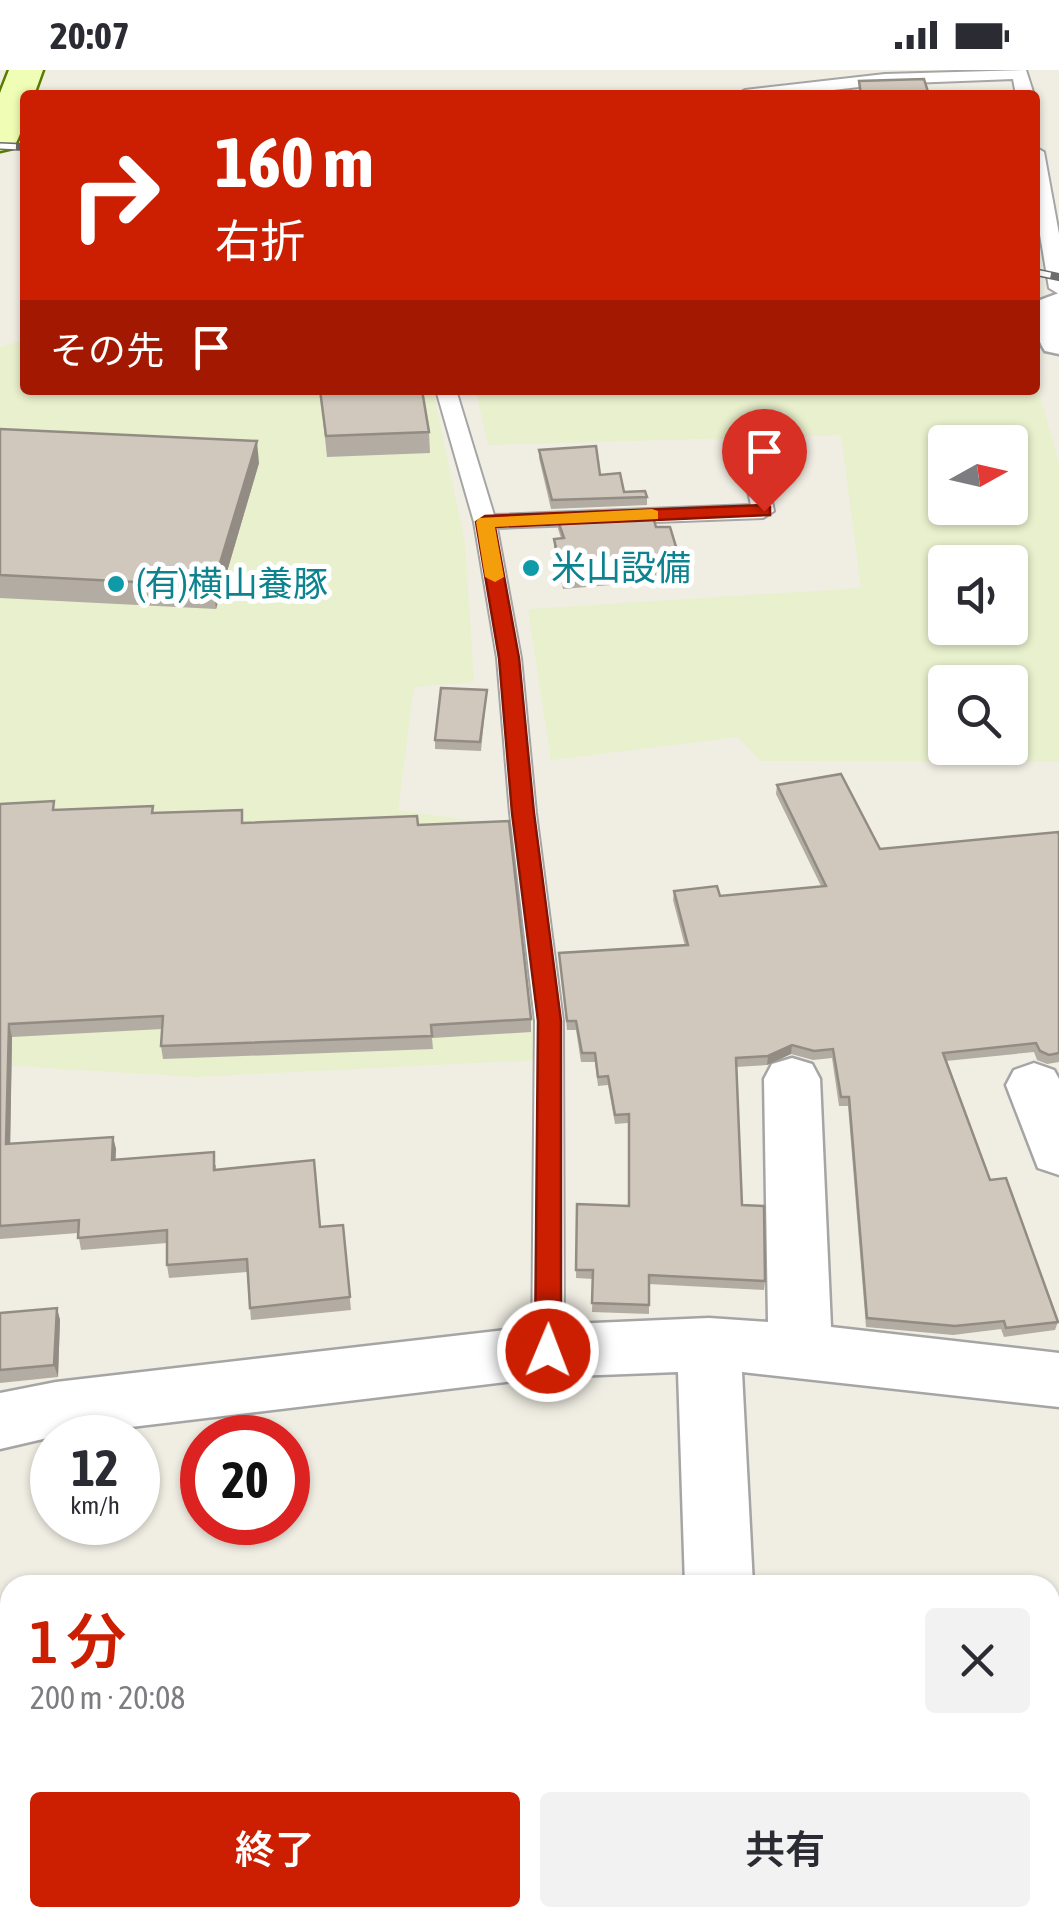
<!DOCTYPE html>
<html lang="ja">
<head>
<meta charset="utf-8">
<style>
  body { margin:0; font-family:"Asap Condensed","Noto Sans JP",sans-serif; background:#f2f2f3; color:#2b2b33; height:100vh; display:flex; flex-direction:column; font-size:38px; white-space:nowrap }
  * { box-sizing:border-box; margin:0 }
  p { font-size:32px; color:#7c7c81 }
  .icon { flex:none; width:55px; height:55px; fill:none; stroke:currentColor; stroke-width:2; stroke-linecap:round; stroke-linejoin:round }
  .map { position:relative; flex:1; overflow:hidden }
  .drawer { position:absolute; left:0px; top:1505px; width:1060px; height:352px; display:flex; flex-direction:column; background:#fff; border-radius:30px 30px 0 0; box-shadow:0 2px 8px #0004 }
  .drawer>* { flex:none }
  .banner { position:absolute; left:20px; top:20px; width:1020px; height:305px; border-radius:10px; box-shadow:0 2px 8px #0004; background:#cc1e00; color:#fff; overflow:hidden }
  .needle { width:65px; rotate:82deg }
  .fabs { position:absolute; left:928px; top:355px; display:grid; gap:20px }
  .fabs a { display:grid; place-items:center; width:100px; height:100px; border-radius:10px; background:#fff; box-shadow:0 2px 8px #0004; font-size:50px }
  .speed { position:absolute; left:30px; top:1345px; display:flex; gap:20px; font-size:50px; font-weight:700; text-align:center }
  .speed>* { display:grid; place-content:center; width:130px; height:130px; border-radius:50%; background:#fff; box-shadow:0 2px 8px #0004; line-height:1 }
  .speed small { font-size:25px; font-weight:400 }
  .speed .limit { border:15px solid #d22; background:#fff; color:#111 }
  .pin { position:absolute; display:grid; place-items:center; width:85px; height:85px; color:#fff; margin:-102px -42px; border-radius:50% 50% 50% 0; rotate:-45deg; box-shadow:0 0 10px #0007 }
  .pin .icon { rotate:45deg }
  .me { position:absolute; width:110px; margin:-55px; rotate:1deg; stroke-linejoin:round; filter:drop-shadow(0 0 8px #0008) }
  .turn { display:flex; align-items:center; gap:35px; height:210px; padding:0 30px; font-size:45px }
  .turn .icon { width:130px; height:130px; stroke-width:2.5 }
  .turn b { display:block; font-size:70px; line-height:85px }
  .then { display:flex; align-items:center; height:95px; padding:0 30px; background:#0003; gap:20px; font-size:38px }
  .round { display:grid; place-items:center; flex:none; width:105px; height:105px; border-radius:10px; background:#f2f2f3 }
  .headline { display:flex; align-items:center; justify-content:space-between; height:170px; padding:0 30px }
  h1 { font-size:60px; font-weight:600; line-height:75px; color:#cc1e00 }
  .action { display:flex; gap:20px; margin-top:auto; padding:20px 30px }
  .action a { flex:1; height:115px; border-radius:10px; background:#cc1e00; color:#fff; font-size:40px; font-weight:600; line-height:115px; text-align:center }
  .action a+a { background:#f2f2f3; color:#2b2b33 }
  .status { display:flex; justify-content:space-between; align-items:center; height:70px; padding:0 50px; background:#fff; direction:ltr }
  .status svg { height:28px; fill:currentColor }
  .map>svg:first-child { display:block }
</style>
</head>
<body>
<div class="status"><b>20:07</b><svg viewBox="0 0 49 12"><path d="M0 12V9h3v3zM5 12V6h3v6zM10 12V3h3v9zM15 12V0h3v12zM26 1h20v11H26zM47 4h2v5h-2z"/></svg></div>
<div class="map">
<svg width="1059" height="1857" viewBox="0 0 1059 1857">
  <rect width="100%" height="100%" fill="#f0eee3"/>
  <!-- farmland -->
  <path fill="#e8f0cd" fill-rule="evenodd" d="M25,270V320H433L465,473L474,612L414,617L398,740L516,757L537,990L195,1007L0,995V277Z
    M1035,309L1059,393V692L760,691L738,667L551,690L528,539L861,518L841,365L488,375L476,320H1035ZM945,372H1010V438H945ZM945,492H1010V558H945ZM945,612H1010V678H945Z"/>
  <!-- water -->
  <path fill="#a1c9e0" d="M607,1848H994L935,1857H550Z"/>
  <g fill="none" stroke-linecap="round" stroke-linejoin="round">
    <!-- lane casing -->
    <g stroke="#a5a5a5" stroke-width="4">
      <path id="lane" d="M1026,0L1034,25H1016L1013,9L885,14L790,25H736L745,20L885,4Z
        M1035,77L1044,82L1059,164V224L1049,218L1035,135Z
        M436,320H456L494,445L751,435L746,412L757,405L768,412L774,441L763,448L497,458L521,588L536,743L563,951L564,1281L559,1290L548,1294L537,1290L532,1281L535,951L510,743L497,588L474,452Z"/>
    </g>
    <!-- street casing -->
    <g stroke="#a5a5a5" stroke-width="5">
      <path id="street" d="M1059,223V284L1045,281C1036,268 1031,243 1040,230Z
        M792,988L812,994L820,1009L831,1257L1059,1283V1337L742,1302L753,1515H685L678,1302L548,1307L56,1366L0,1379V1323L56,1312L548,1255L709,1248L768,1252L764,1009L772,994Z
        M1034,993L1054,1000L1059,1009V1105L1038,1098L1006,1015L1014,1000Z
        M695,1848H771L772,1857H696Z"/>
    </g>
    <!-- secondary casing -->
    <g stroke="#5b7a00" stroke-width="5">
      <path id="secondary" d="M9,0H43L34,25H25C25,45 24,61 13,78L0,81V23Z"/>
    </g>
    <!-- lane -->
    <use href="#lane" fill="#fff" fill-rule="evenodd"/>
    <!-- street -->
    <use href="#street" fill="#fff" fill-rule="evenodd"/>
    <!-- secondary -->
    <use href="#secondary" fill="#effeb4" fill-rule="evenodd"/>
    <!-- rail casing -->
    <g stroke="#6c6c6c" stroke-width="8">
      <path id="rail" d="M0,76L25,77
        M1035,202L1059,207"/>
    </g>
    <!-- rail -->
    <use href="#rail" stroke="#fff" stroke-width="5" stroke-dasharray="16" stroke-linecap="butt"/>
  </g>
  <!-- wall -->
  <path fill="#b3aca2" d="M320,320H422L429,362L430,383L327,387Z
    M0,359L259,393L216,539L0,528Z
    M539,380L600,405L624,422L647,427V435L551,439L539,388Z
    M558,451L656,457L683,500L682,509L563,519L554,477V469L561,468L558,459Z
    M487,620L481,681L435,679V670Z
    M777,715L880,779L1059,765V992L1047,994L1037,990L1034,982L946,991L990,1110L1058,1252L1055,1260L1004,1267L1001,1259L953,1265L866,1257L848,1036H839L832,988L813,990L791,984L767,995L736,997L742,1135L765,1211L764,1220L649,1214V1244L592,1242L593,1209L576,1208L577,1134L628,1136V1053L615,1054L608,1015L598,1016L595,992H581L576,960H567L559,883L685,876L673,830L674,821L720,826L821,816L776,724Z
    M0,734L56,740L154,743L244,753L418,755L531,949V962L432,968L433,979L163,989L161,976L162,959L12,967L10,1074L113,1067L116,1079L115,1090L216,1095V1100L321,1157L343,1155L351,1240L251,1250L247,1202L169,1208L167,1195V1173L81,1180L78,1163L0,1169Z
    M57,1238L60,1250L58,1307L0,1313V1243Z"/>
  <!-- shaded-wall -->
  <path fill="#928c84" d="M257,371L259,393L216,539L213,516Z
    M9,954L12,967L10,1087L6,1074Z
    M792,975L791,984L767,995L768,986Z
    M113,1067L116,1079L115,1103L112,1090Z
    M57,1238L60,1250L58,1307L54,1295Z"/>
  <!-- building -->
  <path fill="#d0c8bc" stroke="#928c84" stroke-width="2.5" d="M924,9L929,25H861L859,11Z
    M320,320H422L429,362L326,366Z
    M0,359L257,371L213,516L0,505Z
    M596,376L600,405L620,403L624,422L645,421L647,427L552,430L539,380Z
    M653,447L656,457H670L683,500L563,510L554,469L564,468L558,451Z
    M441,618L487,620L480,672L435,670Z
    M841,704L880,779L1058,762L1059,765V983L1049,985L1040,981L1036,973L943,983L990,1110L1006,1108L1058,1252L1006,1258L1004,1251L955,1256L867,1248L849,1027H841L833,979L814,981L792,975L768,986L736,988L742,1135L764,1136L765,1211L649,1205V1235L592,1233L593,1200H576L577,1134L629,1136V1044L615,1045L608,1006L598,1007L595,983H582L576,951H567L559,883L688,875L674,821L717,816L720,826L826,816L777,715Z
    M54,731L53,740L153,736L152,743L242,740V753L417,746L418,755L509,751L531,949L431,955L432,966L161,976L163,946L9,954L6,1074L113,1067L112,1090L214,1082V1100L314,1090L320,1157L343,1155L350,1227L250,1238L247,1189L167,1195V1160L78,1168L79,1150L0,1156V734Z
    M57,1238L54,1295L0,1300V1243Z"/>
  <!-- route -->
  <path fill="#cc1e00" stroke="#851400" stroke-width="2.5" d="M764,435L770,437V445L495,457L519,588L534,743L561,951V1281L557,1288L548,1292L539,1288L535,1281L538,951L512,743L499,588L476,452L485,446Z"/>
  <!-- slow -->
  <path fill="#f59e0b" d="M652,439L658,441V449L495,457L504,507L495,512L485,507L476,452L479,448Z"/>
  <!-- markers -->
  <g fill="#0f9aa8" stroke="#fff" stroke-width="4">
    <circle cx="531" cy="498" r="10"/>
    <circle cx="116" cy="514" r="10"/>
  </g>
  <g text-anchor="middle" stroke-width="10" stroke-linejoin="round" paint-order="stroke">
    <!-- culture labels -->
    <g font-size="35" fill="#0d838f" stroke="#fff" text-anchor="start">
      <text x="551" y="510">米山設備</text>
      <text x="136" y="526">(有)横山養豚</text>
    </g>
  </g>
</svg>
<div class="fabs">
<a><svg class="needle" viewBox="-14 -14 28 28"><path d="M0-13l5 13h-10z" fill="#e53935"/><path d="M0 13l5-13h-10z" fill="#7c7c81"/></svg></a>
<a><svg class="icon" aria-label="sound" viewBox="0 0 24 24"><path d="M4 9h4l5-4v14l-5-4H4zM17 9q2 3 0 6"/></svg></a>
<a><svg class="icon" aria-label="search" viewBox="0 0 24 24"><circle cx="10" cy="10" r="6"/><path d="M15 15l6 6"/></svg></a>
</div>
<div class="speed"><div>12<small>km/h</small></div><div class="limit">20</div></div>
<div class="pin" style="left:764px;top:441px;background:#d93025"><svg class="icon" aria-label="arrive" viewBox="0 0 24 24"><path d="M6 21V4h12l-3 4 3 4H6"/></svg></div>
<svg class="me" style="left:548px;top:1281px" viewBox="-20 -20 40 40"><circle r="17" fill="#cc1e00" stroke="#fff" stroke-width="3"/><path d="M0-11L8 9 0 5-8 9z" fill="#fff"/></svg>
<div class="banner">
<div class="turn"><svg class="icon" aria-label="right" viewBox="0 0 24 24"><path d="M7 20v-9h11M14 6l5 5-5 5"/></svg><div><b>160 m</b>右折</div></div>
<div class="then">その先<svg class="icon" aria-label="arrive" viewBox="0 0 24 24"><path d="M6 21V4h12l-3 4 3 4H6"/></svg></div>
</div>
<section class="drawer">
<div class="headline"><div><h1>1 分</h1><p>200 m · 20:08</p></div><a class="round"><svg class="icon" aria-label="close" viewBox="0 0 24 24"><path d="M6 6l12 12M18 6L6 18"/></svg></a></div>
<div class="action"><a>終了</a><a>共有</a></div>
</section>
</div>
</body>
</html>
